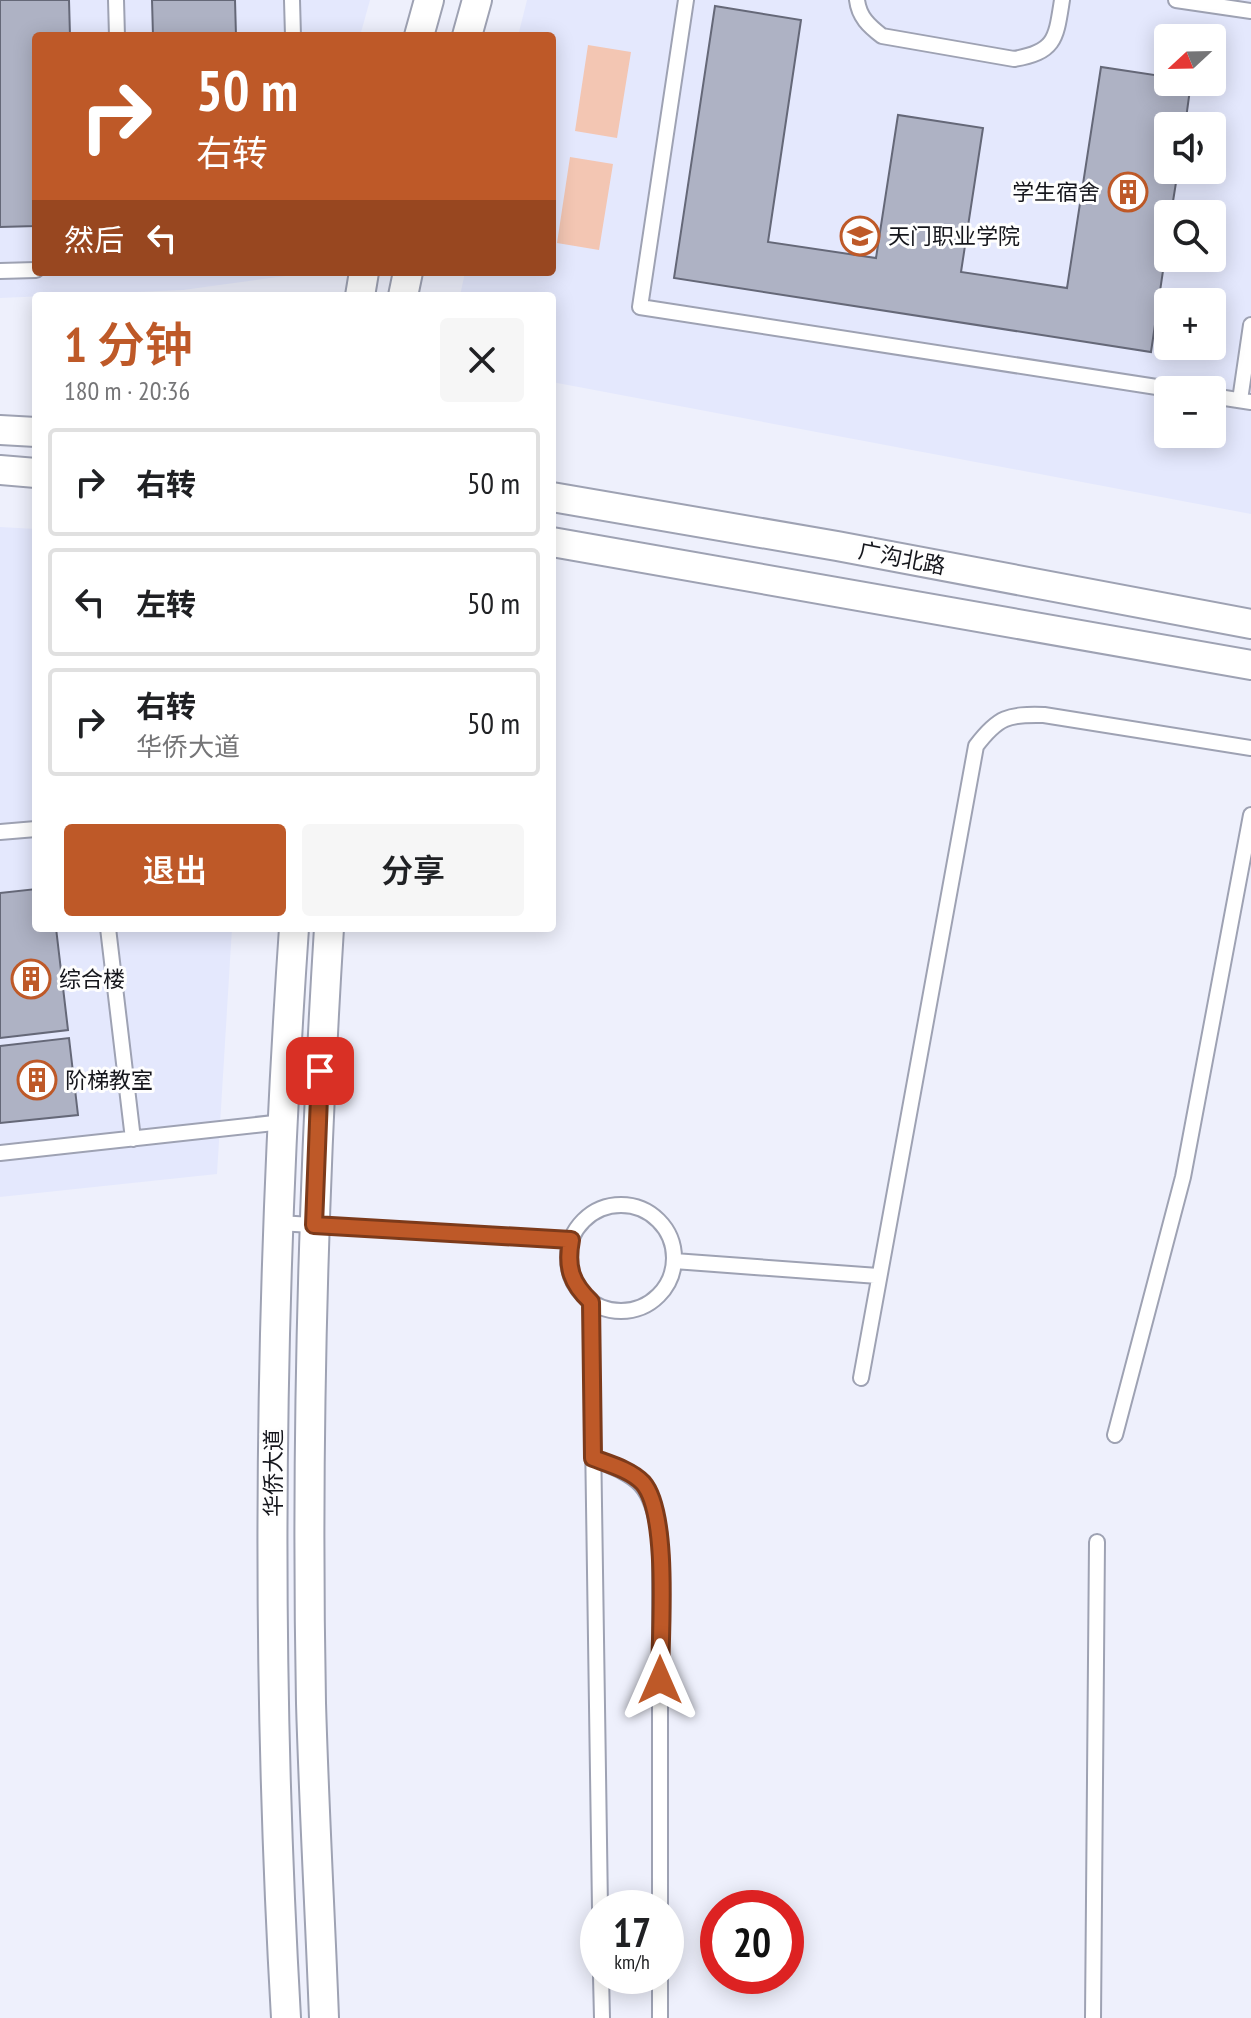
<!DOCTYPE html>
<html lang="zh">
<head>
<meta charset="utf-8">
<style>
  body { margin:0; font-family:"PT Sans Narrow","Noto Sans SC",sans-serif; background:#f6f6f6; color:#202124; height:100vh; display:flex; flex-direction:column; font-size:30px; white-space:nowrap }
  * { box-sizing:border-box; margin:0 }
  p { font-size:26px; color:#757577 }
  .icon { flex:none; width:44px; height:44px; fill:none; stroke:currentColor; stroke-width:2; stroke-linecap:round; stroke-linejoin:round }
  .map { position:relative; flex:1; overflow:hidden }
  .details { position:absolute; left:32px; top:292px; width:524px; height:640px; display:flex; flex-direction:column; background:#fff; border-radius:8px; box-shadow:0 4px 20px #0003 }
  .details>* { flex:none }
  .hud { position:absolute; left:32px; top:32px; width:524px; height:244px; border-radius:8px; box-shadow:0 4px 20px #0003; background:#be5928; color:#fff; overflow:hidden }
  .needle { width:52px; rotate:248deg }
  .buttons { position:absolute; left:1154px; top:24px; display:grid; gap:16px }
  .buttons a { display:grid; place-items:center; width:72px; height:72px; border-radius:8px; background:#fff; box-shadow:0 4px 20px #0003; font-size:40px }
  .speed { position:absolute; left:580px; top:1890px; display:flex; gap:16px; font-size:40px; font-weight:700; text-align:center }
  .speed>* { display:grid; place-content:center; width:104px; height:104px; border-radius:50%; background:#fff; box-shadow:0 4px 20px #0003; line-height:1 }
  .speed small { font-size:20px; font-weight:400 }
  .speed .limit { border:12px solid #d22; background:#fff; color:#111 }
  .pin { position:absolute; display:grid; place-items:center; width:68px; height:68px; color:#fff; margin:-34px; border-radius:16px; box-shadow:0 4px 12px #0006 }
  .me { position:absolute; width:88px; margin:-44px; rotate:0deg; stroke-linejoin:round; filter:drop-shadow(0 0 6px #0008) }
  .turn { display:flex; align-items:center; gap:28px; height:168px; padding:0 32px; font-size:36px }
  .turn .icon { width:104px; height:104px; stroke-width:2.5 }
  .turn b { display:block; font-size:56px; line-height:68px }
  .then { display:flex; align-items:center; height:76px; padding:0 32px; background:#0003; gap:16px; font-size:30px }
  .round { display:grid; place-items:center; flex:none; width:84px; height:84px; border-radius:8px; background:#f6f6f6 }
  .head { display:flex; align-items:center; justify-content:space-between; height:136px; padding:0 32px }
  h1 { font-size:48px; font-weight:600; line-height:60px; color:#be5928 }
  .button { display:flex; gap:16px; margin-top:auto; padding:16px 32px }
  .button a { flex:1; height:92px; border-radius:8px; background:#be5928; color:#fff; font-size:32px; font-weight:600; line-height:92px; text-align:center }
  .button a+a { background:#f6f6f6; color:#202124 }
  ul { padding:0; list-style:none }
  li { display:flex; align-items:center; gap:24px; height:108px; margin:0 16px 12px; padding:0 16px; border:4px solid #e0e0e0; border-radius:8px }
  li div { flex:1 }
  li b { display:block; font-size:30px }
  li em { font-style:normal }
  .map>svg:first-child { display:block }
</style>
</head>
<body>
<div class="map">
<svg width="1251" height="2018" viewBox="0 0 1251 2018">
  <rect width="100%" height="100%" fill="#eef0fc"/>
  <!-- built -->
  <path fill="#e4e8fd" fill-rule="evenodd" d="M0,0H370L360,36H36V272L300,274L183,290L0,298Z
    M527,0H1251V514L552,382V296H460L465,272H552V36H518ZM1168,38H1212V82H1168ZM1168,126H1212V170H1168ZM1168,214H1212V258H1168ZM1168,302H1212V346H1168ZM1168,390H1212V434H1168Z
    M0,527L36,529V928H232L217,1174L0,1197Z"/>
  <!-- green -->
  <path fill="#f3c6b3" d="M588,45L631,52L617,138L575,131Z
    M570,157L613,164L599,250L557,243Z"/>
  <!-- building -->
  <path fill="#aeb2c4" stroke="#656878" stroke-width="2" d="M0,0H69L70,36H36V226L0,227Z
    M152,0H235L236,36H153Z
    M715,6L801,20L768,242L876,258L898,115L983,128L961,272L1067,288L1101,67L1168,77V82H1191L1185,126H1168V170H1178L1171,214H1168V237L1151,352L674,278Z
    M36,889V928H56L68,1030L0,1038V893Z
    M69,1038L78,1115L0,1123V1046Z"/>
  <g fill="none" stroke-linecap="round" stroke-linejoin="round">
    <!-- lane casing -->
    <g stroke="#9ea2b3" stroke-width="18">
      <path id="lane" d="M116,0L117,36
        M292,0L293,36
        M686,0L640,307L1176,390
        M857,0C859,17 869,26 882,36L1014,59C1056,52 1056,38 1062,0
        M1176,0L1251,11
        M0,271L36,270
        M1212,396L1251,402
        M1240,400L1251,325
        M0,832L36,829
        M108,928L133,1139
        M0,1153L283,1122
        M568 1258a53 53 0 1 1 106 0a53 53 0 1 1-106 0Z
        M278,1223L571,1240
        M674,1261L878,1276
        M591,1302L600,1908
        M861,1378L976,746C998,717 1008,714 1044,715L1251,748
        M1115,1435L1183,1177L1251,815
        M593,1458C642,1479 649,1482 660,1536V1908
        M601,1976L602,2018
        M660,2018V1976
        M1093,2018L1097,1542"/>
    </g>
    <!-- street casing -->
    <g stroke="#9ea2b3" stroke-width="32">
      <path id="street" d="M419,36L429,0
        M467,36L477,0
        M360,296L364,272
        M403,296L408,272
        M0,430L36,432
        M0,470L36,473
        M552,497L837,546L1251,624
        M552,542L1251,665
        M286,2018C265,1655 269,1291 294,928
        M324,2018C320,1913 314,1808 311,1703C306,1445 313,1186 329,928"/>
    </g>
    <!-- lane -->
    <use href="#lane" stroke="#fff" stroke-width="14"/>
    <!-- street -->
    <use href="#street" stroke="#fff" stroke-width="28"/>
  </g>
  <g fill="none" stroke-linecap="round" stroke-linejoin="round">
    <!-- route casing -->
    <g stroke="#7c3a1a" stroke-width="20">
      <path id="route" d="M320,1071L314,1225L571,1240C566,1267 571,1283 591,1302L593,1458C609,1464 631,1470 643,1483C670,1514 660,1637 660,1680"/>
    </g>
    <!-- route -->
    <use href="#route" stroke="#be5928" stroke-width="14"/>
  </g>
  <!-- icons -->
  <defs>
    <g id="building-ring" transform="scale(2)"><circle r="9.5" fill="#fefefe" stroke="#be5928" stroke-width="1.5"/><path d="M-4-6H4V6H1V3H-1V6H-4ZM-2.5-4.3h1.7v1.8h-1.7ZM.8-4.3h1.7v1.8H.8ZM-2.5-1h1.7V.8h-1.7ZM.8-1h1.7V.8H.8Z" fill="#be5928"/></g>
    <g id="university-ring" transform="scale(2)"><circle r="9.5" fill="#fefefe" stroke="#be5928" stroke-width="1.5"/><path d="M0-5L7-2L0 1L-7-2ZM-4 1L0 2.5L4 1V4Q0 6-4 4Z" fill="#be5928"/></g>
  </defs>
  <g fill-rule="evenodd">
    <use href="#building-ring" x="1128" y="192"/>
    <use href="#university-ring" x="860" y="236"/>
    <use href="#building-ring" x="31" y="979"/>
    <use href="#building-ring" x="37" y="1080"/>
  </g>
  <g text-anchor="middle" stroke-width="6" stroke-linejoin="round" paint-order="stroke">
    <!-- poi labels -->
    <g font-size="22" fill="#15161c" stroke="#fefefe" text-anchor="start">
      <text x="1100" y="200" text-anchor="end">学生宿舍</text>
      <text x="888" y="244">天门职业学院</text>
      <text x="59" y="987">综合楼</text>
      <text x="65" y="1088">阶梯教室</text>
    </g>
    <!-- street labels -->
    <g font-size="22" fill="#15161c" stroke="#fefefe">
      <text transform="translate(902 558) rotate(11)" y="8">广沟北路</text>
      <text transform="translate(273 1473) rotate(-90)" y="8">华侨大道</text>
    </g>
  </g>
</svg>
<div class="buttons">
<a><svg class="needle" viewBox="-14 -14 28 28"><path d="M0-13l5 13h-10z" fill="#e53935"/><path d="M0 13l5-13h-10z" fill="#757577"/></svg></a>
<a><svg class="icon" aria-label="sound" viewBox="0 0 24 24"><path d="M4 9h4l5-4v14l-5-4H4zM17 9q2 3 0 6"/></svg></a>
<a><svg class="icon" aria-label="search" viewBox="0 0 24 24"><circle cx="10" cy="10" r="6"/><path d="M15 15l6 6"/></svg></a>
<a>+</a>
<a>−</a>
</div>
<div class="speed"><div>17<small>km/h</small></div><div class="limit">20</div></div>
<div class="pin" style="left:320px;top:1071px;background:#d93025"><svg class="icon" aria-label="arrive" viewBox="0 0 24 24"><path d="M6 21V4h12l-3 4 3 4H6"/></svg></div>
<svg class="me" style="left:660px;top:1680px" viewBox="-20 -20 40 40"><path d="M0-17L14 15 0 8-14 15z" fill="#be5928" stroke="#fff" stroke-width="4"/></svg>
<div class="hud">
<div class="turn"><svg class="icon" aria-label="right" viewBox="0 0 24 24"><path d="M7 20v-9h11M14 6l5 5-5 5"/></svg><div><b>50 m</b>右转</div></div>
<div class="then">然后<svg class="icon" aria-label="left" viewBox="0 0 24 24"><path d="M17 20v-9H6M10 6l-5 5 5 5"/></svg></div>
</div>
<section class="details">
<div class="head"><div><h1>1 分钟</h1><p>180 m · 20:36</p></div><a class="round"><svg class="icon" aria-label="close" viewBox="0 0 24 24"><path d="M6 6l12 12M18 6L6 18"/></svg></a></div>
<ul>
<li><svg class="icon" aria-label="right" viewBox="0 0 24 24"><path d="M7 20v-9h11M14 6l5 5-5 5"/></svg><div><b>右转</b></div><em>50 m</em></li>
<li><svg class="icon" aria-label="left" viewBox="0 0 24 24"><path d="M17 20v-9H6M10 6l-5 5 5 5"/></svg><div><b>左转</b></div><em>50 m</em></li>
<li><svg class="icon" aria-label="right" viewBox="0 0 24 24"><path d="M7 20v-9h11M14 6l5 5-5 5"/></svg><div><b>右转</b><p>华侨大道</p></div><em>50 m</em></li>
</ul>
<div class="button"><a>退出</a><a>分享</a></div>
</section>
</div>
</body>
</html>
